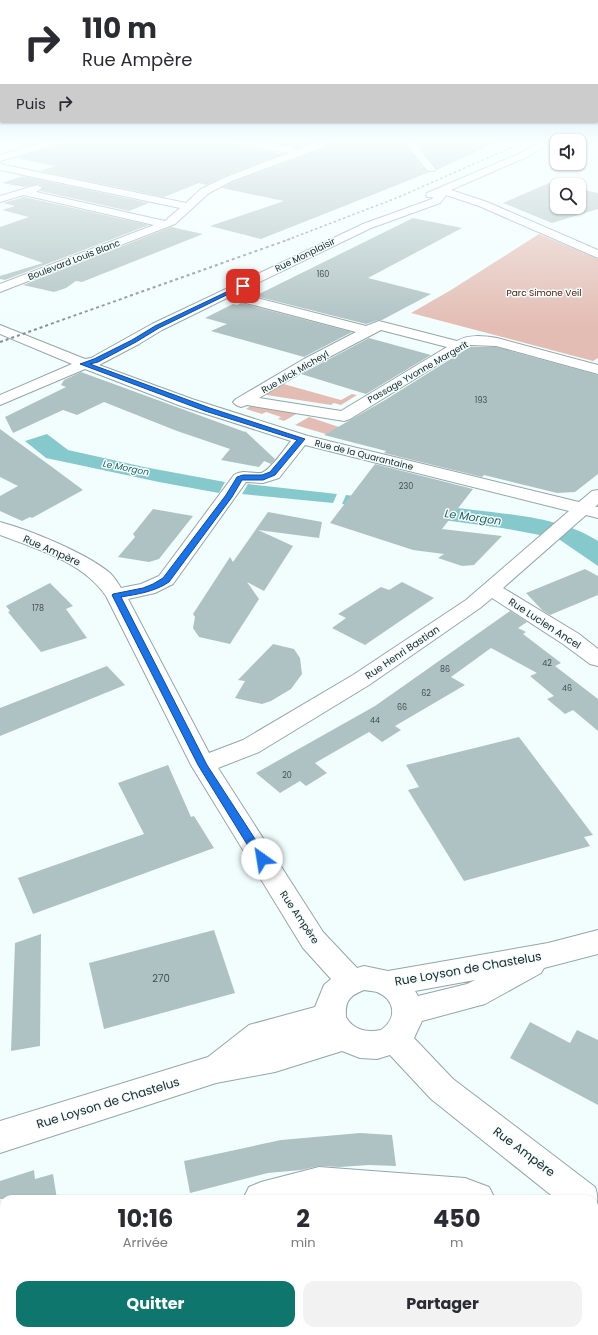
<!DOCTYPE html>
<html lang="fr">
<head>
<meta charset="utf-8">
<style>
  body { margin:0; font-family:Poppins,sans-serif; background:#f2f2f3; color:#2b2b33; height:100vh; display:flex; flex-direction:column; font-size:15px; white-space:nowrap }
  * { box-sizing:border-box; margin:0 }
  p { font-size:13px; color:#7c7c81 }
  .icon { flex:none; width:22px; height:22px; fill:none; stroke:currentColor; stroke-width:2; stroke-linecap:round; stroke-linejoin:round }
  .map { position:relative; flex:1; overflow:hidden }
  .panel { position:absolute; left:0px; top:1195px; width:598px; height:140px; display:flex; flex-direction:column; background:#fff; border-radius:12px 12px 0 0; box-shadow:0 1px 3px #0004 }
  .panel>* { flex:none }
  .hud { position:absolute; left:0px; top:0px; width:598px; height:122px; box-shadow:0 1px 3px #0004; background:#fff; color:#2b2b33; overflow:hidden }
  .buttons { position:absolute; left:550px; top:134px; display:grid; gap:8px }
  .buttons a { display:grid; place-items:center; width:36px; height:36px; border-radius:8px; background:#fff; box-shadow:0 1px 3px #0004; font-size:20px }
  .pin { position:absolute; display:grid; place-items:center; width:34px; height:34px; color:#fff; margin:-17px; border-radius:8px; box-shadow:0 2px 6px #0006 }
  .me { position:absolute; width:44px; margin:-22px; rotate:328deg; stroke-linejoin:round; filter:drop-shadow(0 0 3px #0008) }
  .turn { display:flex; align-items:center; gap:14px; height:84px; padding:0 16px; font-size:18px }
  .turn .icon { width:52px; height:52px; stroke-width:2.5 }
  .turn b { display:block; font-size:28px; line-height:34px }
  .then { display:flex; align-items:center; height:38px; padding:0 16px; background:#0003; gap:8px; font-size:15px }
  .eta { display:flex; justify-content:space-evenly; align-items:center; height:68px; text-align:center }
  .eta b { font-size:24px; font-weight:700; line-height:28px }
  .cta { display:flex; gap:8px; margin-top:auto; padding:8px 16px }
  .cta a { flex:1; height:46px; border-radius:12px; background:#0f766e; color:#fff; font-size:16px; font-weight:700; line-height:46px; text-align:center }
  .cta a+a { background:#f2f2f3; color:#2b2b33 }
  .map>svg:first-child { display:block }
</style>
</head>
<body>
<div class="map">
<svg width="598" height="1335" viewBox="0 0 598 1335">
  <rect width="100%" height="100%" fill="#f2fefe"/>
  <!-- green -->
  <path fill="#e3bdb3" d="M539,234L598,259V358L593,361L411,313L451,290Z
    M280,383L341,400L352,394L357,395L341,405L334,403L331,405L260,394Z
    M252,405L298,413L284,421L278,419L281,417L266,412L262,414L246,409Z
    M309,417L339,427L326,434L295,425Z"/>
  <!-- water -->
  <path fill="#86c9cd" d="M47,434L68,450L144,467L225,482L219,493L159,482L46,458L25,441Z
    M248,484L337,494L333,503L242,494Z
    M346,495C389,500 432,505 474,510C515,515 562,518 598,541V566L560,540L545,536L502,528L370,510V507L342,504Z"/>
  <!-- building -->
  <path fill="#afc2c3" d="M20,140H47L19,148Z
    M68,140H226L231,144L283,154L225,176L206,185L199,183L164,197L40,171L55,166L16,158L66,143Z
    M259,140H317L297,148L283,144Z
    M324,140H402L427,172H430L261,239L210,226L284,201L222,188L233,182L322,149L326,143Z
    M414,140H502L437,170Z
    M23,176L149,203L129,211L40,191L43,187L38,184L24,187L2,183Z
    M549,183L557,185V207H579V189L598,193V209L552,223L503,203Z
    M24,197L149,225L5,280L0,279V276L43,263L0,248V227L29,217L2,210L15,206L3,203Z
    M413,218L462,228L368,278L431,294L382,320H378L366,324L255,296Z
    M171,227L203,234L82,282L76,281L66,288L54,292L23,285Z
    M241,303L352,332L304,357L211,331L227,324L205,318L233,304L237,305Z
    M369,338L431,355L366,394L301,374Z
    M470,347H496L598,375V474L575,492L557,493L484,475L482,477L384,453L386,451L324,435L385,400Z
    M81,372L245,432V431L275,459L271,464L264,461L259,467L221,460L230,449L177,431L104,402L77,415L63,410L13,433L5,417L66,387L61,385L64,380Z
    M0,429L52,467L83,490L32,518L30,517L22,521L0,511V496L18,486L0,477Z
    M375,464L473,489L442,529L502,536L474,565L462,566L438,558L444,554L413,550L330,523Z
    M153,509L193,516L159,559L149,562L118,557L135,537L133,534Z
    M268,512L322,522L319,538L258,530L293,546L264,591L247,582L259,599L230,644L199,637L193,628L195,617L193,614L230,557L233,562Z
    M585,569L598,576V595L550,615L542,610L526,593Z
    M402,582L434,598L365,645L332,628L346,618L338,614L381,587L389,590Z
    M50,583L73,606L66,609L87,638L41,652L8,612L10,611L6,606Z
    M510,611L527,622L518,628L526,632L523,634L561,663L555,666L598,699V731L573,710L565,714L547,699L554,696L530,676L537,673L491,648L451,677L465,685L395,726L401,730L382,742L369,732L315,763L327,773L306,786L300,781L280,793L256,773L375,706Z
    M273,644L294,649L300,658L302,674L291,689L271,701L262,704L235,698L245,681L238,680Z
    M107,666L125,685L0,736V708Z
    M519,737L593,835L584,837L590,846L464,881L408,790L419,787L406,765Z
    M168,765L191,817L194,816L214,848L33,914L18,878L144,834L118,783Z
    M214,930L235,993L104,1029L89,963Z
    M41,934L40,1046L11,1051L15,943Z
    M530,1022L570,1043L577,1030L598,1040V1105L510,1058Z
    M360,1133L392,1135L396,1166L369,1165L340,1167L319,1166L301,1170L268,1173L190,1193L184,1161L281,1140Z
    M34,1170L35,1179L53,1174L57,1199H0V1181Z"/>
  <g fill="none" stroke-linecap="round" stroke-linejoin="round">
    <!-- minor casing -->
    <g stroke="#94a6a7" stroke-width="2">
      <path id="minor" d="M53,140H67L66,142L0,161V155Z
        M227,140C244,140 282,142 297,150L321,140L325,143L321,148L232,181L209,193L175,224L0,292V284L154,225L24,195L0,202V196L37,185L42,188L36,192L165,221L180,208L0,170V164L186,203L201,189L226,177L289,153L231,143Z
        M403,140H412L434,167L436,169L434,171H428Z
        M545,140H556L529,156L451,190L487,202L598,250V258L479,206L446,195L440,203L371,228L237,293L366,326L379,321L457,341C469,334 483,336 497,338L598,365V374L496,346L470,345L350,419L344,421L247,405L241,407L236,405L233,402L236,399L304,359L356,332L227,298L162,330L139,344L99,365L192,399L308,436L579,502L592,491L598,490V504L595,507H598V518L586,515L503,588L579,634L598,649V666L590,664L563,644L492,598L480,608L369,685L259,752L218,768L323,932L357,968L364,966L388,971L548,943L598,930V954L544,968L541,973L485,1004L422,1021L414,1038L453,1079L595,1187C598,1195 598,1203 595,1211L594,1212V1199H556L431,1099L390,1055L377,1059L360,1058L342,1051L275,1072L216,1083L0,1153V1121L208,1057L249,1025L315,1007L324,985L331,979L303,948L191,765L106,596C83,562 37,549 0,535V522C30,530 86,553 110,573C114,577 118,583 121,588L141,584L159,576L234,475C243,469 252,474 261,473C270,471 285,448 291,441L181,406L85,369L0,405V395L72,364L0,334V325L85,359L91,358L152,324L363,224L432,199L433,197H427L426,195L427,193L523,152ZM381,330L447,347L341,411L259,398L314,365ZM305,445L569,511L466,600L353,675L243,740L209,753L128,599L155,593L173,584L246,482L263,483L279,478ZM475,980L467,984L418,996L415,991ZM364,990C369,991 374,991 377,992C396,1000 397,1019 381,1030C367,1033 353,1030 346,1017C345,1001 349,996 364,990Z
        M319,1167L465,1178L489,1187L495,1199H243L249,1187L261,1182Z
        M594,1219L598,1221V1257L594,1255Z
        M4,1248V1285L0,1286V1249Z"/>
    </g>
    <!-- minor -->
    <use href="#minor" fill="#fff" fill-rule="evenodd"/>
    <!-- rail-far1 -->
    <path stroke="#858f8f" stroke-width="1.5" stroke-dasharray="2.5 2.5" stroke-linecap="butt" d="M287,240L399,197L528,140"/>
    <!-- rail -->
    <path stroke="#858f8f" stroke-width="2" stroke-dasharray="3 3" stroke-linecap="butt" d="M0,342L290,239"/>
  </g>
  <!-- sky -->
  <linearGradient id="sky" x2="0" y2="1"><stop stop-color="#81bcdd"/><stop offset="0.43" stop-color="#f9ffff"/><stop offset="1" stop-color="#f9ffff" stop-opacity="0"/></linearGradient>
  <rect width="598" height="327" fill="url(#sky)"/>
  <!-- route -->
  <path fill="#1a73e8" stroke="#114b97" d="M241,285L245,286L159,328L136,342L98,362L90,364L210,408L305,439L275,475L263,480H242L232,497L169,582C154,592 138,594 121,597L207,765L268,859L266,862L262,863L258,862L198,765L112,595L113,594L143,588L153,584L163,578L226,495L237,477L243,475H262L270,472L297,440L205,411L80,364L94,359L132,340L155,326Z"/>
  <g text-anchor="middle" stroke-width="3" stroke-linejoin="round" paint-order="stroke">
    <!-- number labels -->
    <g font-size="8" fill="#444e4f">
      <text x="323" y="277">160</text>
      <text x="481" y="403">193</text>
      <text x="406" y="489">230</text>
      <text x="38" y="611">178</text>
      <text x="547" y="666">42</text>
      <text x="445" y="672">86</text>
      <text x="567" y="691">46</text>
      <text x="426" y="696">62</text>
      <text x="402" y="710">66</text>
      <text x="375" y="723">44</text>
      <text x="287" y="778">20</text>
    </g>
    <!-- far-street labels -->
    <g font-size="9" fill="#202728" stroke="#f2fefe">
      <text transform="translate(305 255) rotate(-26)" y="3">Rue Monplaisir</text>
      <text transform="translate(74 260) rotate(-21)" y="3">Boulevard Louis Blanc</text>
      <text transform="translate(295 372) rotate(-30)" y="3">Rue Mick Micheyl</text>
      <text transform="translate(418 372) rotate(-30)" y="3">Passage Yvonne Margerit</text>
      <text transform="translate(364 455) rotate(14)" y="3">Rue de la Quarantaine</text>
    </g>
    <!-- far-park labels -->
    <g font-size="9" fill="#521104" stroke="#f2fefe">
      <text x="544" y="296">Parc Simone Veil</text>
    </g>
    <!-- far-water labels -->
    <g font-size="9" font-style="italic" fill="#235c5f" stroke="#f2fefe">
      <text transform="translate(126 468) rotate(11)" y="3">Le Morgon</text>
    </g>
    <!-- street labels -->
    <g font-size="10" fill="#202728" stroke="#f2fefe">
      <text transform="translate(52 550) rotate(24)" y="4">Rue Ampère</text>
      <text transform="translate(545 623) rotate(33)" y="4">Rue Lucien Ancel</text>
      <text transform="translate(402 652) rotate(-34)" y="4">Rue Henri Bastian</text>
      <text transform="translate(300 917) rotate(56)" y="4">Rue Ampère</text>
    </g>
    <!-- near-number labels -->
    <g font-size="10" fill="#444e4f">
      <text x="161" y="982">270</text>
    </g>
    <!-- water labels -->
    <g font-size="11" font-style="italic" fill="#235c5f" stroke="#f2fefe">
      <text transform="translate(473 517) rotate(8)" y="4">Le Morgon</text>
    </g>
    <!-- near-street labels -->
    <g font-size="12" fill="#202728" stroke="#f2fefe">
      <text transform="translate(468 969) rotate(-10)" y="4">Rue Loyson de Chastelus</text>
      <text transform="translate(108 1103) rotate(-17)" y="4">Rue Loyson de Chastelus</text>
      <text transform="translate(524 1152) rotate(37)" y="4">Rue Ampère</text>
    </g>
  </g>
</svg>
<div class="buttons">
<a><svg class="icon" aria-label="sound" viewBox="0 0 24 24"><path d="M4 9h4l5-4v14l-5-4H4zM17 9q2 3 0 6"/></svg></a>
<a><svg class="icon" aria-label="search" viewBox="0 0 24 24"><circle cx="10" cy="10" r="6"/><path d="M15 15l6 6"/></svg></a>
</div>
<div class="pin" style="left:243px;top:286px;background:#d93025"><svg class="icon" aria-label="arrive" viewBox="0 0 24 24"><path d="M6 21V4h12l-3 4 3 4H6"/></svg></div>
<svg class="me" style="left:262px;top:859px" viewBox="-20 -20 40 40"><circle r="19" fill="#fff"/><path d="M0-13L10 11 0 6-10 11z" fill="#1a73e8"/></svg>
<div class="hud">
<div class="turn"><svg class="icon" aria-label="right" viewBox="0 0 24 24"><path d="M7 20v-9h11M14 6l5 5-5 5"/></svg><div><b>110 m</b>Rue Ampère</div></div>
<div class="then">Puis<svg class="icon" aria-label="right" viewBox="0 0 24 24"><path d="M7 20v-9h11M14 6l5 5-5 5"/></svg></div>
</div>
<section class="panel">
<div class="eta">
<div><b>10:16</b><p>Arrivée</p></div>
<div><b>2</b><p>min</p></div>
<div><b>450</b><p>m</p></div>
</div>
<div class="cta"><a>Quitter</a><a>Partager</a></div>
</section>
</div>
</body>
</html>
